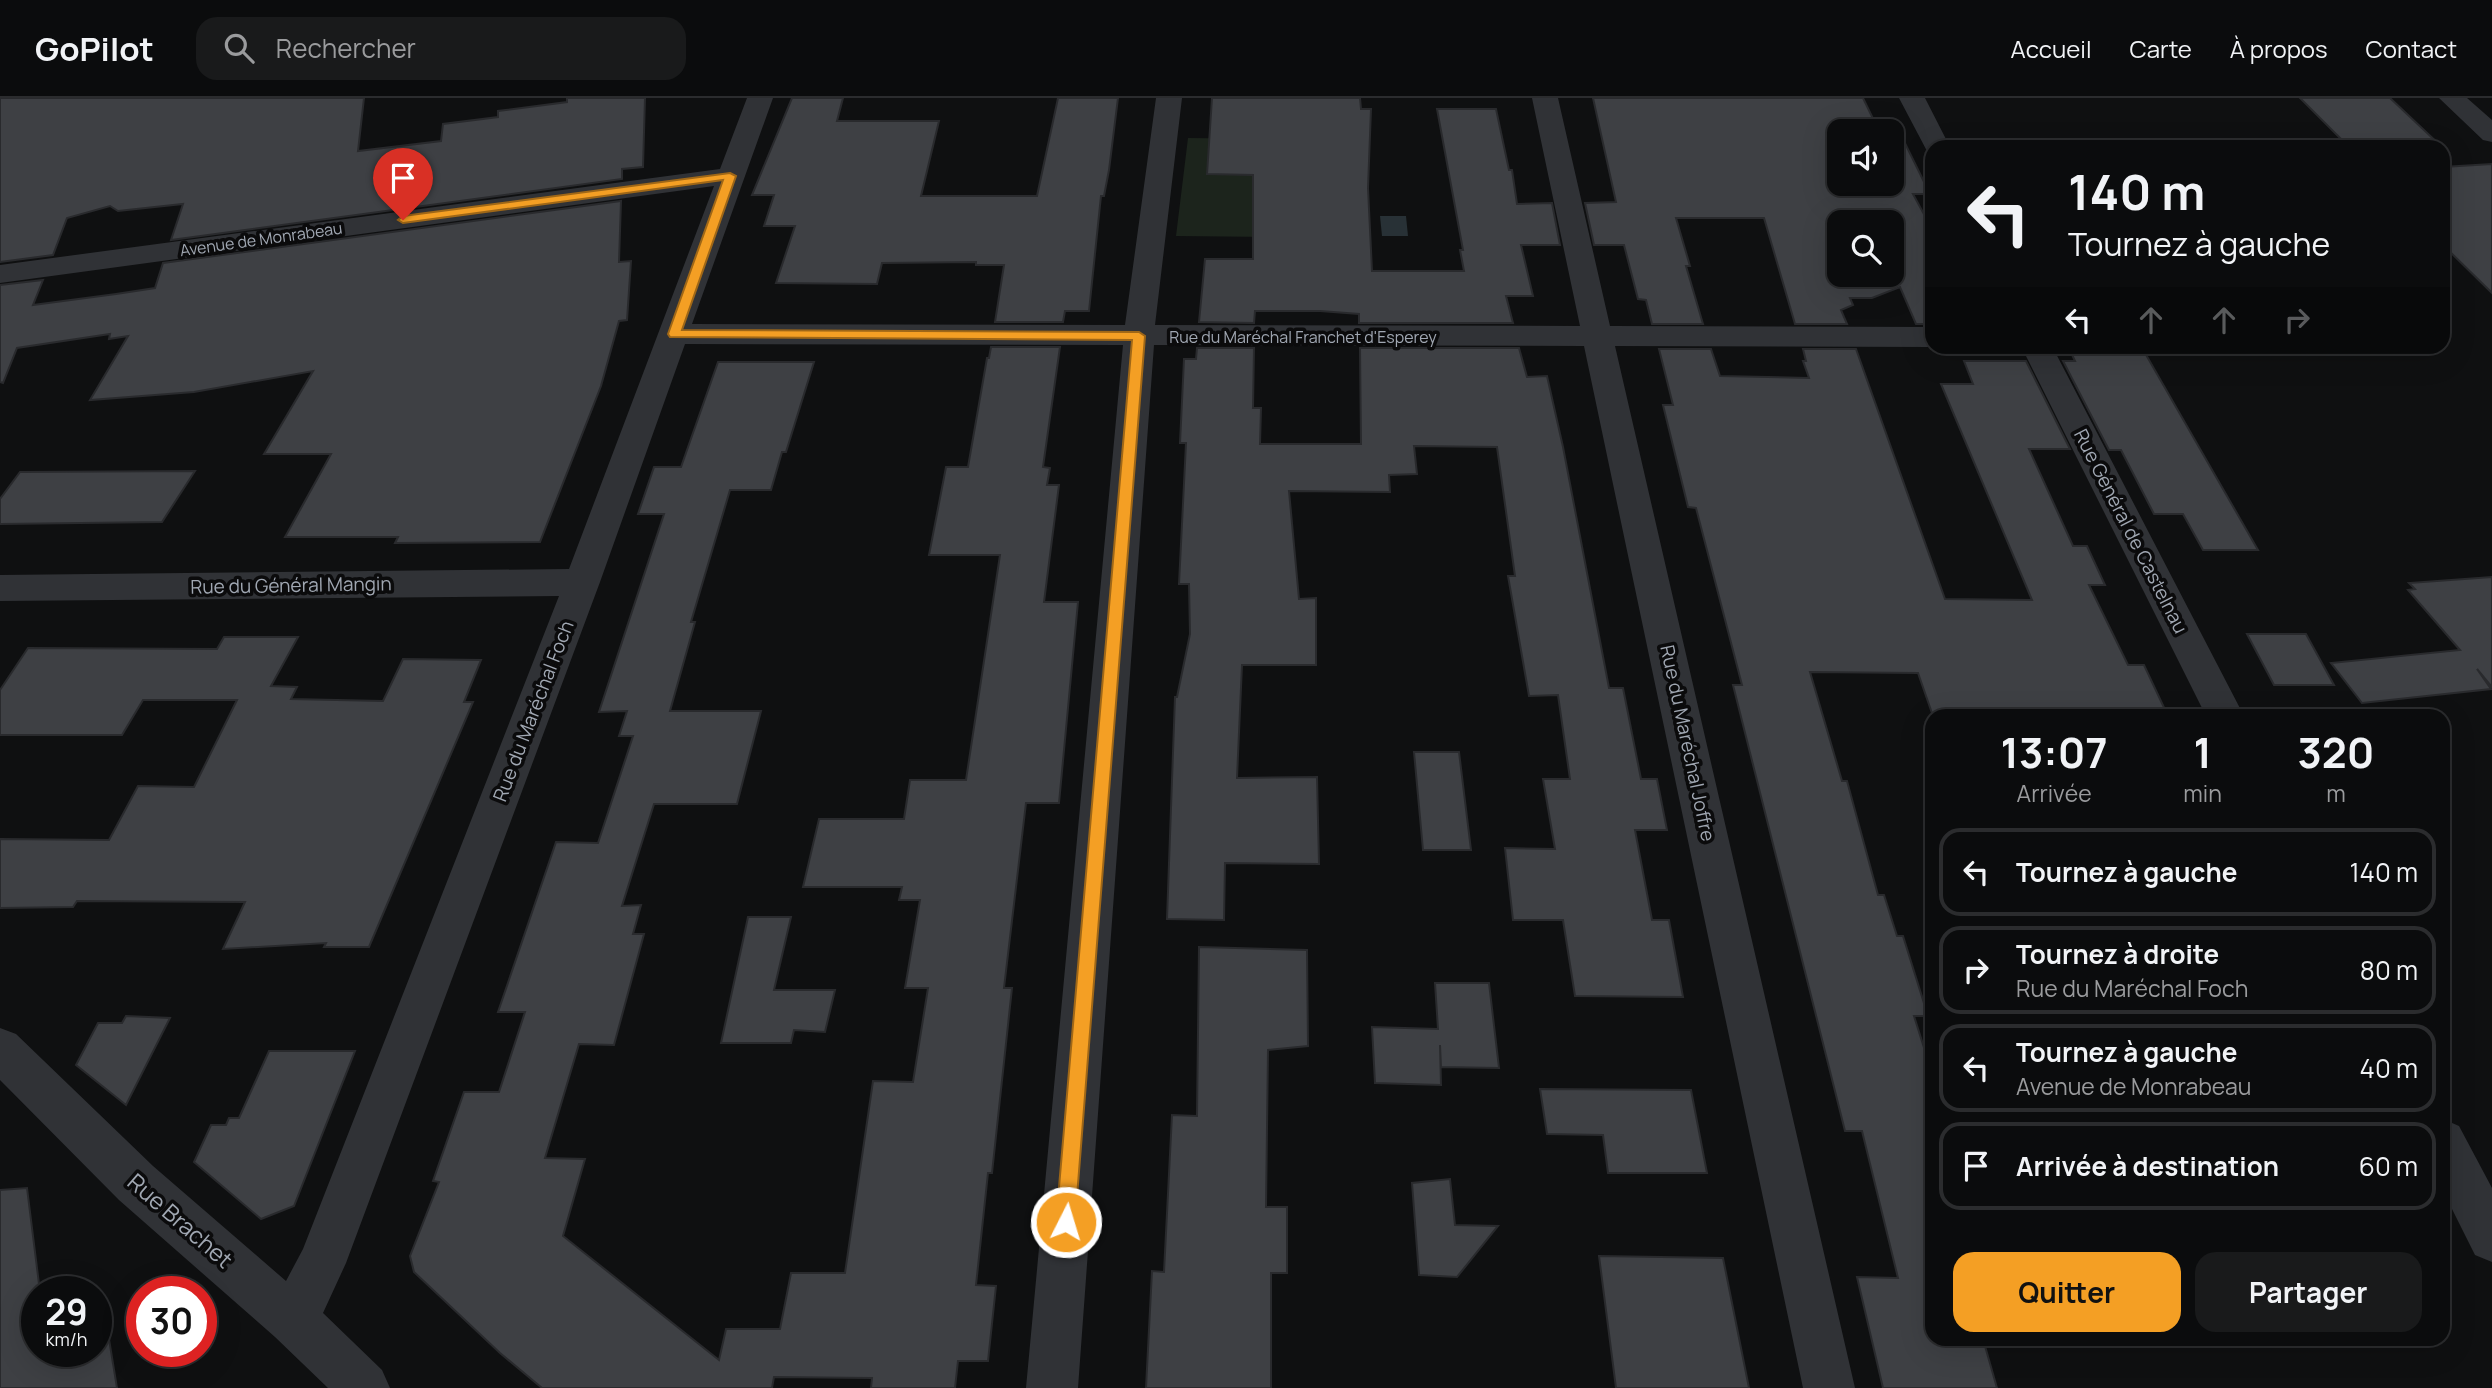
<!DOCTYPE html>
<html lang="fr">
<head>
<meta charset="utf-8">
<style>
  body { margin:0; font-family:Manrope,sans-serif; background:#191a1b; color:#f1f3f6; height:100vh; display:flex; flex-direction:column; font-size:26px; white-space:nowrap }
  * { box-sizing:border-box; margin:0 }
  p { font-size:23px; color:#9a9b9d }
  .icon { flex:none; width:38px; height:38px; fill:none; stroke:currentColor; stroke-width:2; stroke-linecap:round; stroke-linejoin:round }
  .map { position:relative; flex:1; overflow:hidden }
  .details { position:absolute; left:1925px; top:611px; width:525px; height:637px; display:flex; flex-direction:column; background:#0b0c0d; border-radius:21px; box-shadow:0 7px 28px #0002,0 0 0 2px #2b2c2e }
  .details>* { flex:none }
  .top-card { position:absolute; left:1925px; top:42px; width:525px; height:214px; border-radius:21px; box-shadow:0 7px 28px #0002,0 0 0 2px #2b2c2e; background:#0b0c0d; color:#f1f3f6; overflow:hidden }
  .buttons { position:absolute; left:1827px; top:21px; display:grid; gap:14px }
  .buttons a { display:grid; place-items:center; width:77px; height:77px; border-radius:14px; background:#0b0c0d; box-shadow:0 7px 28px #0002,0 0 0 2px #2b2c2e; font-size:35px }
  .speed { position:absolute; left:21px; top:1178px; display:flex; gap:14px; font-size:35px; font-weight:700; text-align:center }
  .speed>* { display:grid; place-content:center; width:91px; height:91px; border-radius:50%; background:#0b0c0d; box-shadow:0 7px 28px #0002,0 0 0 2px #2b2c2e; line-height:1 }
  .speed small { font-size:18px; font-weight:400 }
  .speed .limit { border:10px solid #d22; background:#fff; color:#111 }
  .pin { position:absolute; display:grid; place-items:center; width:60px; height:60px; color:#fff; margin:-72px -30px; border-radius:50% 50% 50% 0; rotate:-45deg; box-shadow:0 0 7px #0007 }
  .pin .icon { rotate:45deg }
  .me { position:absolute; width:77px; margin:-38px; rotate:5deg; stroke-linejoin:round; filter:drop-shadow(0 0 5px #0008) }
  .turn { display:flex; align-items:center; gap:24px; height:147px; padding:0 28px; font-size:32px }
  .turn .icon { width:91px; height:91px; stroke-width:2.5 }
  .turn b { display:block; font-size:49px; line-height:60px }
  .lanes { display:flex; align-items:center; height:66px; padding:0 28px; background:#0003; justify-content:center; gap:35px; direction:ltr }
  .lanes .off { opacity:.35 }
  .eta { display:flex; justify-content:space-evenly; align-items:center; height:119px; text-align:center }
  .eta b { font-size:42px; font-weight:700; line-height:49px }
  .cta { display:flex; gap:14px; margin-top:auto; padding:14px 28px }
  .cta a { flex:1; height:80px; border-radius:21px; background:#f49f24; color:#111; font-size:28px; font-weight:700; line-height:80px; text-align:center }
  .cta a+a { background:#191a1b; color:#f1f3f6 }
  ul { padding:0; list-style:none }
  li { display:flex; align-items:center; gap:21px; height:88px; margin:0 14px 10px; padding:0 14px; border:4px solid #2b2c2e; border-radius:21px }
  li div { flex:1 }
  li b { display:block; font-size:26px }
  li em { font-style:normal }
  header { display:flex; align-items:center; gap:42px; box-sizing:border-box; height:98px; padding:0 35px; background:#0b0c0d; border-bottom:2px solid #2b2c2e }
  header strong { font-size:33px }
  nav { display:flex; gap:38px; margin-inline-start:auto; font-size:24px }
  .search { width:490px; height:63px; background:#191a1b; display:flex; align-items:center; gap:18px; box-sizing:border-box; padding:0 24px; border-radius:21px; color:#9a9b9d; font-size:26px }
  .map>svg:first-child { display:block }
</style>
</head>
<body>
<header>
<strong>GoPilot</strong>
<div class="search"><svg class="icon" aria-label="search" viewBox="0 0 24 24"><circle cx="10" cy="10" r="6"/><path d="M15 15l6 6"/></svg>Rechercher</div>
<nav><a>Accueil</a><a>Carte</a><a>À propos</a><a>Contact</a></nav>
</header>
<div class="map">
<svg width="2492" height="1290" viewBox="0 0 2492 1290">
  <rect width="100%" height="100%" fill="#0f1011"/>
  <!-- green -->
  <path fill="#1c241c" d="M1188,40L1367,42L1369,106L1348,107L1276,139L1176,138Z"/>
  <!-- water -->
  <path fill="#283136" d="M1380,118H1406L1408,138H1382Z"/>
  <!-- building -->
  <path fill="#3e4044" stroke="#292a2d" stroke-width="2" fill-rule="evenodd" d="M0,0H364L358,53L441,43L443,26L498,19V13L567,4V0H645L643,69L622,71V81L171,142L183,106L118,113L110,108L67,120L53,157L0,164Z
    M792,0H843L837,23H939L921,98H1037L1058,0H1118L1109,72L1104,98H1101L1089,213H1065L1063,224H995L1004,167H976V164L882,165L877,186L776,185L795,128H764L774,97H752Z
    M1212,0H1360L1361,11H1371L1368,90L1372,173H1464L1460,152H1463L1437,11H1496L1509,72H1512L1517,106L1552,105L1560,147H1521L1533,198H1506L1513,225H1359V216L1320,213H1255L1254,225L1199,224L1205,161H1253V77L1207,76Z
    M1593,0H1863L1879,33H1899L1930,96H1913L1932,131V226H1916L1900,189L1872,200H1850L1853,207L1841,212L1847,226H1795L1764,120H1676L1690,168H1686L1703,226H1652L1646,202L1638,201L1624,147H1594L1585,105L1616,104ZM1839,33H1892V86H1839ZM1839,124H1892V177H1839Z
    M2300,0H2390L2442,49H2349Z
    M2492,66V195L2443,147V69Z
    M621,103L619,164L631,163L627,222L619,223L601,288L540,444L395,445L398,439H285L331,356H264L313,273L194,294L90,302L128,238L109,241L110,236L17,250L3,285L0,284V187L43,182L33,207L116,196L155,190L163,165Z
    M2068,248H2141L2258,452H2203L2183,416H2154L2121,352H2109L2063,263H2075Z
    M991,249H1060L1043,369L1050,370L1047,387H1059L1044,504H1078L1059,705H1026L1004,890H1012L992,1075H988L976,1187L996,1188L988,1263H958L955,1290H871L872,1280L774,1279L772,1290H542L500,1255L414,1174L410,1158L439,1084L433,1083L464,994H499L525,914H498L556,744L598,745L633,638H619L627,613L599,614L664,416H638L654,369H681L718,264H814L786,354H782L771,392H730L691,524H695L670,613H761L737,706H654L622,808L641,807L633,836H644L614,947L579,946L545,1060L585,1061L563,1138L719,1262L726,1231H780L791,1175H845L873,983L913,984L928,890H905L920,802H899L902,789H803L819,721H904L910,682H966L1000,457H929L946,369H968L987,260H989Z
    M1197,250H1254L1253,310H1261L1260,346H1361L1360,250H1519L1527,279L1547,278L1563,349L1609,590H1623L1641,681H1657L1667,732H1635L1652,822H1669L1683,899L1575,898L1563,822H1513L1505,750L1555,751L1543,681H1570L1558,597L1529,598L1508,478H1515L1497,349L1414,348L1417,376L1389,377L1390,394L1289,393L1299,501L1316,500V567H1242L1237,680L1317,679L1319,766L1225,765L1224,822L1167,821L1175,599H1177L1190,536L1189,486H1179L1186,345H1180L1184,261H1196Z
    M1659,251H1711L1720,278L1809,280L1803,263H1806L1803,251H1856L1945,501L2032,502L1941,286H1973L1964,263H2026L2070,351H2029L2073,448H2087L2105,487H2089L2128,567H2144L2168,618H1933L1918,575L1810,574L1842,683H1847L1878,797H1884L1897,838H1903L1928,918H1914L1932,975V1241H1983L1997,1290H1883L1857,1179L1898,1180L1862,1033H1845L1733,587H1742L1696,410L1688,409L1663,307H1673Z
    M195,373L162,424L0,426V401L20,374Z
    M2492,479V589L2477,571L2491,591L2362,605L2331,565L2460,552L2408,492L2415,491L2409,485Z
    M2247,536H2306L2334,587H2274Z
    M224,539H298L271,588L297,589L291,601L383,603L403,561L481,562L464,604H473L369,849H324L326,845L223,851L245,804L77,803L73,809L0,810V741L109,742L138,688L194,689L237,602H143L122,637H0V592L28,550L217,551Z
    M1414,654H1459L1471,752H1423Z
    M748,819H791L774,892H835L825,934L794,932L791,945H721Z
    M1199,849L1307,852L1308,948L1268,952L1266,1109H1287V1175H1271V1290H1146L1152,1173L1164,1174L1172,1017L1197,1018Z
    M1435,885H1489L1499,970L1441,969L1440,947L1441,987L1375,985L1372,929L1438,931Z
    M126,918L170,920L126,1007L76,967L98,925H122Z
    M269,953H355L294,1108L261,1121L194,1064L211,1027H226L229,1020H239Z
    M1540,991L1691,992L1707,1075H1608L1603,1037L1547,1036Z
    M1450,1081L1455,1127L1498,1128L1457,1179L1419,1177L1412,1085Z
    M27,1090L40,1194H37V1253H96V1200L102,1198L117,1290H0V1092Z
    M1599,1158L1723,1160L1749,1290H1616Z"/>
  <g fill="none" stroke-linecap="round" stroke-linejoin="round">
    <!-- minor -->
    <path fill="#303236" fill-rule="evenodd" d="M747,0H773L692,226L1125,227L1156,0H1182L1155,227L1580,228L1532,0H1558L1610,228L1932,229V249L1615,248L1855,1290H1803L1584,248L1154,247L1078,1290H1026L1123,247L685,246L600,484L346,1165L323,1215L382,1272L390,1290H328L275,1239L119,1102L0,982V930L16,936L153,1068L286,1183L303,1151L559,498L0,503V477L569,471L714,88L0,185V167L720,71Z
      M1899,0H1925L1950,49H1932V56L1928,55Z
      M2439,0H2467L2492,22V44L2483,42Z
      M2021,248H2052L2244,618H2206Z
      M2443,1021L2459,1028L2492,1090V1164L2475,1157L2443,1093Z"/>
  </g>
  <!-- route -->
  <path fill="#f49f24" stroke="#9f6717" stroke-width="2" d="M730,75L736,78L682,232L1139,234L1145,238L1075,1124L1073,1131L1066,1134L1059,1131L1056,1124L1132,242L670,239L668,236L723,82L403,125L398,122L403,118Z"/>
  <g text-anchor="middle" stroke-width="7" stroke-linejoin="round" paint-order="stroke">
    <!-- far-street labels -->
    <g font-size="16" fill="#a0a7b2" stroke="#0b0b0c">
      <text transform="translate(261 141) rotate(-8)" y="6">Avenue de Monrabeau</text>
      <text x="1303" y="245">Rue du Maréchal Franchet d'Esperey</text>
    </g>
    <!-- street labels -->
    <g font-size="19" fill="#a0a7b2" stroke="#0b0b0c">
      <text transform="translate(2131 433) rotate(63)" y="7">Rue Général de Castelnau</text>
      <text transform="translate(291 487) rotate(-1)" y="7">Rue du Général Mangin</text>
      <text transform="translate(533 613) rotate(-69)" y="7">Rue du Maréchal Foch</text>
      <text transform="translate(1688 645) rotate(78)" y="7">Rue du Maréchal Joffre</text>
    </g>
    <!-- near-street labels -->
    <g font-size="23" fill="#a0a7b2" stroke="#0b0b0c">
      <text transform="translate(180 1123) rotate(41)" y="8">Rue Brachet</text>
    </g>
  </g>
</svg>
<div class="buttons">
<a><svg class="icon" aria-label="sound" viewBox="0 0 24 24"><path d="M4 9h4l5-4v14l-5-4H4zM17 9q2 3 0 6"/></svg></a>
<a><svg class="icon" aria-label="search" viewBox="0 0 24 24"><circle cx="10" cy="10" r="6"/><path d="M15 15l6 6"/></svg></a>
</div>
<div class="speed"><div>29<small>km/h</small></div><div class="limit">30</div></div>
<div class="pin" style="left:403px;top:122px;background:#d93025"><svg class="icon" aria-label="arrive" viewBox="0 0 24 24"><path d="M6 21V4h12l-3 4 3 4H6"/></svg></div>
<svg class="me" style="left:1066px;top:1124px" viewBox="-20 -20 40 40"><circle r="17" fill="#f49f24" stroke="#fff" stroke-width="3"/><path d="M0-11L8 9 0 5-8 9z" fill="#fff"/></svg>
<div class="top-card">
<div class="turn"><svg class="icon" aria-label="left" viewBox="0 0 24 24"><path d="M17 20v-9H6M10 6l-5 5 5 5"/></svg><div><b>140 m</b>Tournez à gauche</div></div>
<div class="lanes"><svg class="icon" aria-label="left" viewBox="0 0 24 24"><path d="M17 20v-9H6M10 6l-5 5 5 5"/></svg><svg class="icon off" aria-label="ahead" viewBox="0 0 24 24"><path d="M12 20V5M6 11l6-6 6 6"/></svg><svg class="icon off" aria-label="ahead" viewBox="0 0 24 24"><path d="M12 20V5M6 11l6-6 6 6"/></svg><svg class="icon off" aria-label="right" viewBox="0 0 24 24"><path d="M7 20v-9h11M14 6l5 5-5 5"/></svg></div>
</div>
<section class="details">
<div class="eta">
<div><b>13:07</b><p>Arrivée</p></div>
<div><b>1</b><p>min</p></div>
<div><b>320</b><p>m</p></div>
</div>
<ul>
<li><svg class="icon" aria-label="left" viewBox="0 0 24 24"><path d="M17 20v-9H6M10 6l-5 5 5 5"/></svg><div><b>Tournez à gauche</b></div><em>140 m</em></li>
<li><svg class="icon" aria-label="right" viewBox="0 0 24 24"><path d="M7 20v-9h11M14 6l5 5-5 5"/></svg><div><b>Tournez à droite</b><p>Rue du Maréchal Foch</p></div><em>80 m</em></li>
<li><svg class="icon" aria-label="left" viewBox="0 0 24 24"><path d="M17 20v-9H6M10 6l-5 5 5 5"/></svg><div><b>Tournez à gauche</b><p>Avenue de Monrabeau</p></div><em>40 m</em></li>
<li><svg class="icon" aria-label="arrive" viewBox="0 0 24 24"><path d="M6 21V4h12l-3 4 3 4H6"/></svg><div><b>Arrivée à destination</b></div><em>60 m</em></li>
</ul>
<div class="cta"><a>Quitter</a><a>Partager</a></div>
</section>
</div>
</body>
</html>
